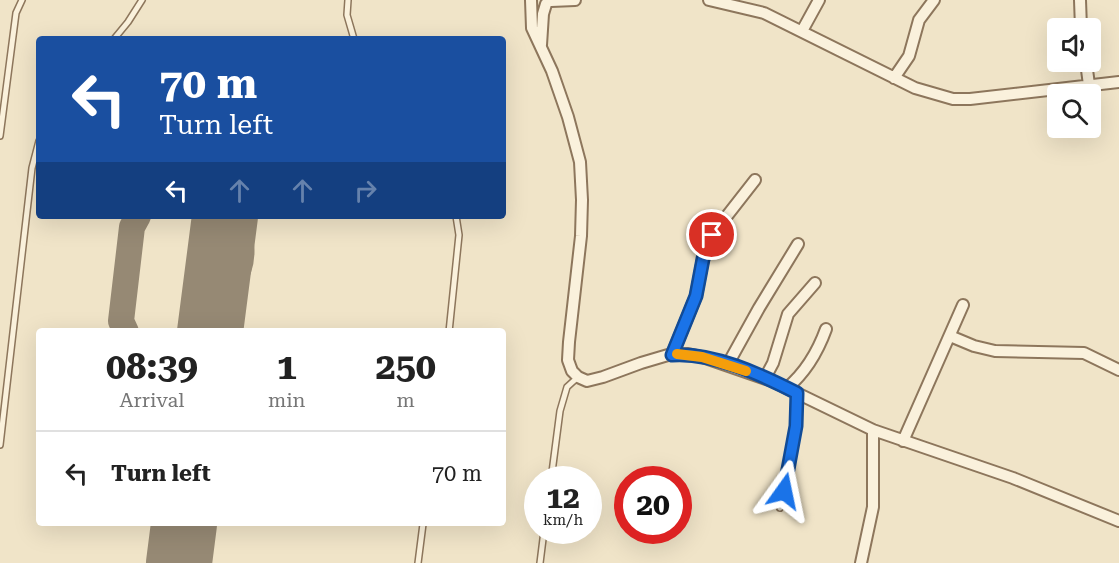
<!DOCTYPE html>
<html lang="en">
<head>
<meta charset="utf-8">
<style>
  body { margin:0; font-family:"Roboto Serif",serif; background:#f2f2f2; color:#222; height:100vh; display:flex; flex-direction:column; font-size:22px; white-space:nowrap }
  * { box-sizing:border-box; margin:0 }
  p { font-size:20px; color:#767676 }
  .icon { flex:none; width:33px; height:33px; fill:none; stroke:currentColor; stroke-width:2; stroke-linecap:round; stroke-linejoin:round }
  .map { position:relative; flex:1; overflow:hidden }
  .panel { position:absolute; left:36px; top:328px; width:470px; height:198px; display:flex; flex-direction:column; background:#fff; border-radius:6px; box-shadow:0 6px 24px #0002 }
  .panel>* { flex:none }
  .banner { position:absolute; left:36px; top:36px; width:470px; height:183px; border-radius:6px; box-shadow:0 6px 24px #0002; background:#1a4fa0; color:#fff; overflow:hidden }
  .controls { position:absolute; left:1047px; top:18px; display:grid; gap:12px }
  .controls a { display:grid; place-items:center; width:54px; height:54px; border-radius:6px; background:#fff; box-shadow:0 6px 24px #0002; font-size:30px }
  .speed { position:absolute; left:524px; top:466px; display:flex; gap:12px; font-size:30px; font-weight:700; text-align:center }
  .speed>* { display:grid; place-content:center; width:78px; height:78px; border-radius:50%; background:#fff; box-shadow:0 6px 24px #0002; line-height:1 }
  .speed small { font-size:15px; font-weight:400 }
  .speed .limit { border:9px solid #d22; background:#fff; color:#111 }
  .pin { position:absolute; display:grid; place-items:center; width:51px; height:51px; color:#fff; margin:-26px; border:3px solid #fff; border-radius:50%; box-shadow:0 2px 6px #0007 }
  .me { position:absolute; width:66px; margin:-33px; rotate:12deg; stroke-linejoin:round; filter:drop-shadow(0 0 4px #0008) }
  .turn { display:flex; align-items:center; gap:21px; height:126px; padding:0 24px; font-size:27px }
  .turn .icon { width:78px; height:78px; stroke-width:2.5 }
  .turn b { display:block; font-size:42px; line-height:51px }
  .lanes { display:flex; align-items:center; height:57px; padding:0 24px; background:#0003; justify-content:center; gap:30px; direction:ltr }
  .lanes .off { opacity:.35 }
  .eta { display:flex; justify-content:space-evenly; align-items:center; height:102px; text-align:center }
  .eta b { font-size:36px; font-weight:700; line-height:42px }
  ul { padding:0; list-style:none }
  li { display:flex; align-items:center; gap:18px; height:84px; padding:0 24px; border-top:2px solid #e0e0e0 }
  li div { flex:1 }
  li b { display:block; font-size:22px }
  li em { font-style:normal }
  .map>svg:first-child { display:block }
</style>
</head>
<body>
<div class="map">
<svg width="1119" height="563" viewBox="0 0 1119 563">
  <rect width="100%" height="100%" fill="#f0e4c8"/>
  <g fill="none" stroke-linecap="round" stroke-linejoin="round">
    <!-- taxiway -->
    <path stroke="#968974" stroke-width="26" d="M211,325C212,304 220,300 231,284C246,262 244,237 231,216
      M126,332L121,321L132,227L138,216"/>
    <!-- runway -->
    <path stroke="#968974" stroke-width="66" d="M210,332L225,216
      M179,563L184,524"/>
    <!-- service casing -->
    <g stroke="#8d765c" stroke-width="8">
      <path id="service" d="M348,0L347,15L354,39
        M114,39L128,22L142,0
        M0,136L16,13L22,0
        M449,332L459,235L456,216
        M0,445L32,168L39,141
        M551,480L560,411L567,387L578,377
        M780,508C790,469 796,432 797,393
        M418,563L423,524
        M540,563L544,531"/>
    </g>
    <!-- minor casing -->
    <g stroke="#8d765c" stroke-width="14">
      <path id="minor" d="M531,0L532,28L552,71L568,117L580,162L582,200L581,236L569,342L568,360L572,371L578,377L587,381L603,377L641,363L668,355L688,354L702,357L772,381L873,430L1013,478L1119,521
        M709,0L764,13L915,88L953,99H970L1119,82
        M1080,0L1081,28
        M551,1L575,0
        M802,31L819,0
        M541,45L543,14L546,4
        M1086,62L1089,85
        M894,78L909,56L919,20L934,0
        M950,336L974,346L995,351L1084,353L1119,370
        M672,355L696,296L703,259L712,235L755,180
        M728,364L759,308L798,244
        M765,378L773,363L788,314L815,283
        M787,388C806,372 818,351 826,329
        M903,441L963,305
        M861,563L873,507V430"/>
    </g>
    <!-- service -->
    <use href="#service" stroke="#faf1dc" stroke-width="5"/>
    <!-- minor -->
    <use href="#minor" stroke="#faf1dc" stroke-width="10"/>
  </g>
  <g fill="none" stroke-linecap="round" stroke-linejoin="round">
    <!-- route casing -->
    <g stroke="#114b97" stroke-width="15">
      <path id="route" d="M712,235L703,259L696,296L672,355C713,352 762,375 797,393L796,426L784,491"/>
    </g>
    <!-- route -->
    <use href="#route" stroke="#1a73e8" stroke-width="10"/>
    <!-- slow -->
    <path stroke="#f59e0b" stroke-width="10" d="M677,354L702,357L746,371"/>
  </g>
</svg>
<div class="controls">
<a><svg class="icon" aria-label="sound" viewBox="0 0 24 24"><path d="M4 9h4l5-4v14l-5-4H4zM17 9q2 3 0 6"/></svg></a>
<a><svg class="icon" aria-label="search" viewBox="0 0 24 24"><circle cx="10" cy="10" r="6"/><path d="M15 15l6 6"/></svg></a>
</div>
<div class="speed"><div>12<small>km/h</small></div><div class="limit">20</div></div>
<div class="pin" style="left:712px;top:235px;background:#d93025"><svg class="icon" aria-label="arrive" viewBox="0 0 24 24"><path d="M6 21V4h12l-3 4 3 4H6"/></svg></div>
<svg class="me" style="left:784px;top:491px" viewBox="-20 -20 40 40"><path d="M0-17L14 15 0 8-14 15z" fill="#1a73e8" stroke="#fff" stroke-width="4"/></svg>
<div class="banner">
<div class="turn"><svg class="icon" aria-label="left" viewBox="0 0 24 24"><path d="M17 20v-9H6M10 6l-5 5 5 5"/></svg><div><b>70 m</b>Turn left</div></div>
<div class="lanes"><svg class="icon" aria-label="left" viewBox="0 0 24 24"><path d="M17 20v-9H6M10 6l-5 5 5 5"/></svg><svg class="icon off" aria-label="ahead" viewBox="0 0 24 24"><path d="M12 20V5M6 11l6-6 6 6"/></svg><svg class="icon off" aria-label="ahead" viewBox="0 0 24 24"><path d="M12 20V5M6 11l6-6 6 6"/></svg><svg class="icon off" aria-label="right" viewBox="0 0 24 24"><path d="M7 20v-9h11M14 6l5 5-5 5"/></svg></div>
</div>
<section class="panel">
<div class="eta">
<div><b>08:39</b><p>Arrival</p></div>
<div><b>1</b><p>min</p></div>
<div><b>250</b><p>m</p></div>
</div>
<ul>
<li><svg class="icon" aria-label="left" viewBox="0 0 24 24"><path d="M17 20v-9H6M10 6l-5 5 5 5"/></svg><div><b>Turn left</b></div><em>70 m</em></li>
</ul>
</section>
</div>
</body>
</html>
